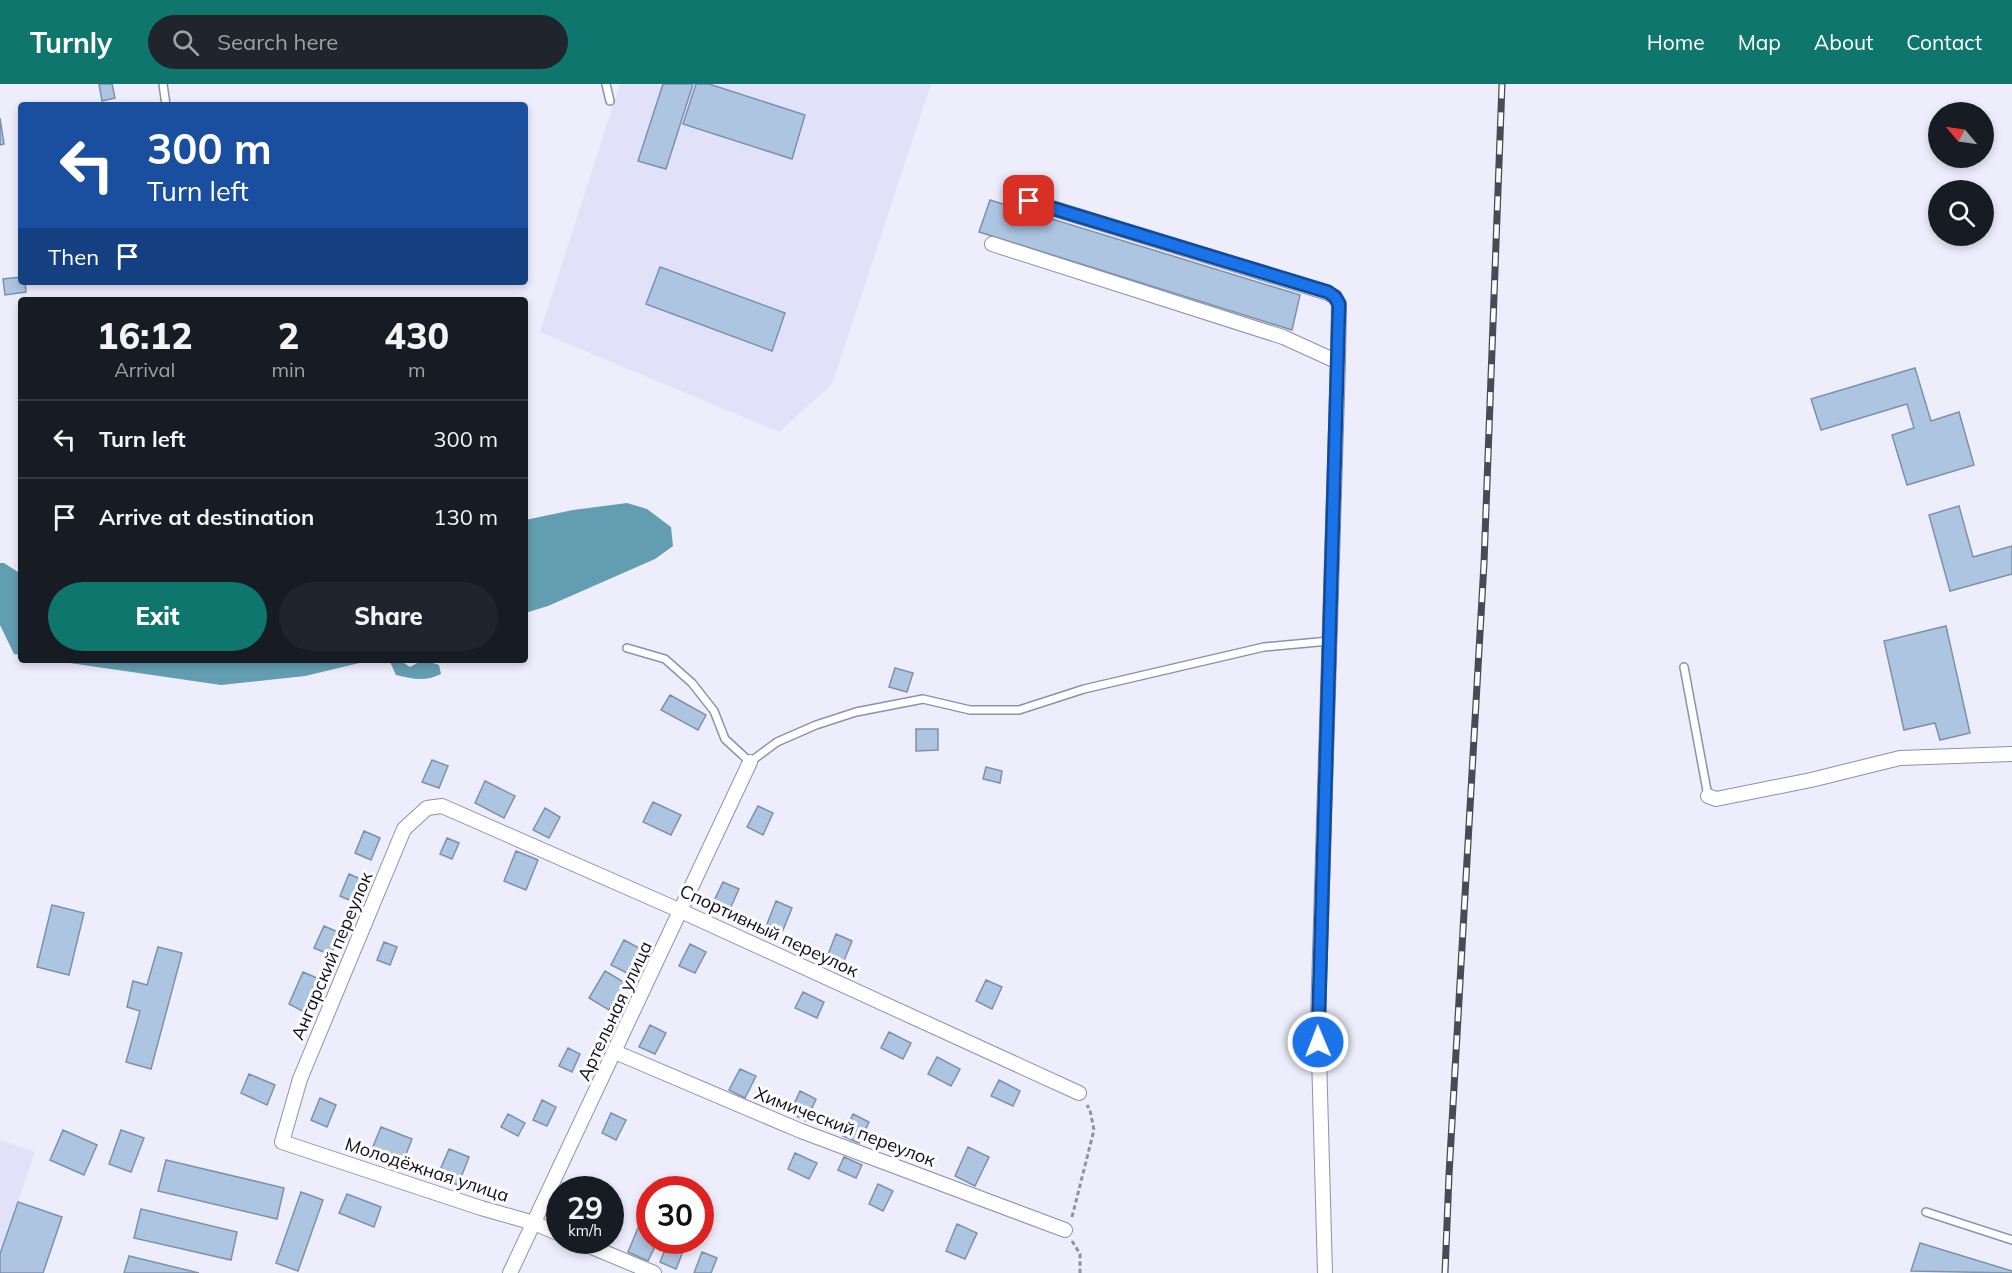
<!DOCTYPE html>
<html lang="en">
<head>
<meta charset="utf-8">
<style>
  body { margin:0; font-family:Mulish,sans-serif; background:#20242c; color:#f1f3f6; height:100vh; display:flex; flex-direction:column; font-size:22px; white-space:nowrap }
  * { box-sizing:border-box; margin:0 }
  p { font-size:20px; color:#9ea1a6 }
  .icon { flex:none; width:33px; height:33px; fill:none; stroke:currentColor; stroke-width:2; stroke-linecap:round; stroke-linejoin:round }
  .map { position:relative; flex:1; overflow:hidden }
  .sheet { position:absolute; left:18px; top:213px; width:510px; height:366px; display:flex; flex-direction:column; background:#171b24; border-radius:6px; box-shadow:0 3px 9px #0003 }
  .sheet>* { flex:none }
  .banner { position:absolute; left:18px; top:18px; width:510px; height:183px; border-radius:6px; box-shadow:0 3px 9px #0003; background:#1a4fa0; color:#fff; overflow:hidden }
  .needle { width:39px; rotate:299deg }
  .controls { position:absolute; left:1928px; top:18px; display:grid; gap:12px }
  .controls a { display:grid; place-items:center; width:66px; height:66px; border-radius:50%; background:#171b24; box-shadow:0 3px 9px #0003; font-size:30px }
  .speed { position:absolute; left:546px; top:1092px; display:flex; gap:12px; font-size:30px; font-weight:700; text-align:center }
  .speed>* { display:grid; place-content:center; width:78px; height:78px; border-radius:50%; background:#171b24; box-shadow:0 3px 9px #0003; line-height:1 }
  .speed small { font-size:15px; font-weight:400 }
  .speed .limit { border:9px solid #d22; background:#fff; color:#111 }
  .pin { position:absolute; display:grid; place-items:center; width:51px; height:51px; color:#fff; margin:-26px; border-radius:12px; box-shadow:0 3px 9px #0006 }
  .me { position:absolute; width:66px; margin:-33px; rotate:359deg; stroke-linejoin:round; filter:drop-shadow(0 0 4px #0008) }
  .turn { display:flex; align-items:center; gap:21px; height:126px; padding:0 30px; font-size:27px }
  .turn .icon { width:78px; height:78px; stroke-width:2.5 }
  .turn b { display:block; font-size:42px; line-height:51px }
  .then { display:flex; align-items:center; height:57px; padding:0 30px; background:#0003; gap:12px; font-size:22px }
  .eta { display:flex; justify-content:space-evenly; align-items:center; height:102px; text-align:center }
  .eta b { font-size:36px; font-weight:800; line-height:42px }
  .primary-button { display:flex; gap:12px; margin-top:auto; padding:12px 30px }
  .primary-button a { flex:1; height:69px; border-radius:36px; background:#0f766e; color:#fff; font-size:24px; font-weight:800; line-height:69px; text-align:center }
  .primary-button a+a { background:#20242c; color:#f1f3f6 }
  ul { padding:0; list-style:none }
  li { display:flex; align-items:center; gap:18px; height:78px; padding:0 30px; border-top:2px solid #363941 }
  li div { flex:1 }
  li b { display:block; font-size:22px }
  li em { font-style:normal }
  header { display:flex; align-items:center; gap:36px; box-sizing:border-box; height:84px; padding:0 30px; background:#0f766e; color:#fff }
  header strong { font-size:28px }
  nav { display:flex; gap:33px; margin-inline-start:auto; font-size:21px }
  .search { width:420px; height:54px; background:#20242c; display:flex; align-items:center; gap:15px; box-sizing:border-box; padding:0 21px; border-radius:33px; color:#9ea1a6; font-size:22px }
  .map>svg:first-child { display:block }
</style>
</head>
<body>
<header>
<strong>Turnly</strong>
<div class="search"><svg class="icon" aria-label="search" viewBox="0 0 24 24"><circle cx="10" cy="10" r="6"/><path d="M15 15l6 6"/></svg>Search here</div>
<nav><a>Home</a><a>Map</a><a>About</a><a>Contact</a></nav>
</header>
<div class="map">
<svg width="2012" height="1189" viewBox="0 0 2012 1189">
  <rect width="100%" height="100%" fill="#ededfb"/>
  <!-- built -->
  <path fill="#e1e1fa" d="M620,0H931L832,300L779,348L540,248Z
    M0,1056L35,1068L0,1169Z"/>
  <!-- water -->
  <path fill="#639db1" d="M627,419L647,425L671,443L673,462L655,475L548,522L525,529V436L573,426Z
    M0,479H4L18,488L21,487V571L14,570L0,541Z
    M49,576H372L305,592L221,601Z
    M379,576H404V579L410,583L423,576L439,581L441,590C425,598 413,595 396,591L390,578Z"/>
  <!-- building -->
  <path fill="#aec5e1" stroke="#7c91ab" stroke-width="1.5" d="M99,0H112L115,14L102,17Z
    M663,0H693L666,85L638,77Z
    M696,0H709L805,31L792,75L683,40Z
    M0,34L4,60L0,61Z
    M990,116L1300,211L1292,246L979,148Z
    M660,183L785,229L772,267L646,220Z
    M21,193V198H25L26,208L5,211L3,195Z
    M1915,284L1931,337L1959,328L1974,381L1907,401L1892,351L1914,344L1907,320L1821,346L1811,315Z
    M1959,422L1973,473L2012,462V490L1950,507L1929,431Z
    M1946,542L1970,649L1940,656L1935,639L1904,646L1884,557Z
    M895,584L913,589L907,608L889,603Z
    M670,611L706,631L698,646L661,626Z
    M916,645H938V666L916,667Z
    M432,676L448,682L439,704L422,698Z
    M986,683L1002,687L1000,699L983,695Z
    M485,697L515,712L504,734L475,719Z
    M653,718L681,731L671,751L643,738Z
    M758,722L773,729L763,751L747,743Z
    M545,724L560,733L549,754L533,746Z
    M364,747L380,754L371,776L355,769Z
    M447,754L459,759L452,775L440,770Z
    M516,767L538,776L526,806L504,797Z
    M349,790L365,797L356,819L340,812Z
    M723,798L739,805L729,827L713,819Z
    M776,817L792,824L783,846L767,840Z
    M52,821L84,829L69,891L37,883Z
    M324,842L340,849L331,871L314,864Z
    M836,850L852,857L843,879L827,873Z
    M624,856L641,865L629,890L611,881Z
    M384,858L397,863L390,881L377,876Z
    M690,860L706,868L695,889L679,882Z
    M158,863L182,869L151,985L126,978L140,927L127,923L133,897L147,901Z
    M605,887L625,899L609,926L589,914Z
    M303,888L319,895L304,928L289,920Z
    M986,896L1002,903L992,925L976,917Z
    M803,908L824,918L817,934L795,924Z
    M650,941L666,949L655,970L639,963Z
    M889,948L911,959L903,975L881,964Z
    M568,964L580,970L572,988L559,982Z
    M937,973L960,985L951,1002L928,990Z
    M740,985L756,992L745,1014L729,1006Z
    M249,990L275,1001L267,1021L241,1009Z
    M999,996L1020,1007L1013,1022L991,1012Z
    M800,1007L816,1015L806,1037L790,1029Z
    M320,1014L336,1021L327,1043L311,1036Z
    M542,1016L556,1023L547,1042L533,1036Z
    M611,1029L626,1036L616,1056L602,1049Z
    M508,1030L525,1039L518,1052L501,1043Z
    M853,1030L869,1038L859,1059L843,1052Z
    M381,1043L412,1055L403,1078L372,1065Z
    M63,1046L97,1061L84,1091L50,1076Z
    M121,1046L144,1054L131,1088L109,1080Z
    M968,1063L989,1073L975,1102L955,1092Z
    M449,1065L469,1073L458,1101L437,1093Z
    M795,1069L817,1079L809,1095L788,1085Z
    M844,1073L862,1081L856,1094L838,1086Z
    M166,1076L284,1104L277,1135L158,1107Z
    M878,1100L893,1107L883,1127L869,1120Z
    M301,1108L323,1116L298,1187L276,1179Z
    M347,1110L381,1123L374,1143L339,1129Z
    M18,1118L62,1133L43,1189H0V1170Z
    M141,1125L237,1148L231,1176L134,1154Z
    M640,1139L650,1144V1156H658L648,1177L628,1168Z
    M957,1140L977,1149L965,1175L946,1167Z
    M669,1156H679L686,1160L676,1185L660,1178Z
    M1920,1159L2012,1187V1189L1911,1187Z
    M702,1168L717,1174L711,1189H694Z
    M129,1172L199,1189H124Z"/>
  <g fill="none" stroke-linecap="round" stroke-linejoin="round">
    <!-- lane casing -->
    <g stroke="#908faf" stroke-width="10">
      <path id="lane" d="M163,0L166,21
        M606,0L610,17
        M627,564L665,575L692,599L714,627L725,655L750,678L777,658L816,641L856,628L923,615L970,626H1019L1084,605L1264,563L1329,557
        M1684,583L1708,712
        M1926,1128L2012,1156"/>
    </g>
    <!-- street casing -->
    <g stroke="#908faf" stroke-width="16">
      <path id="street" d="M1029,117L1328,209L1335,213L1339,220L1338,278
        M992,160L1283,253L1338,278L1318,935L1325,1189
        M1708,712L1716,715L1811,696L1900,674L2012,670
        M615,968L801,1047L1065,1146
        M560,1150L534,1139L481,1124L282,1058L300,995L404,745L427,724L442,722L681,827L1079,1009
        M575,1156L654,1189
        M510,1189L750,678"/>
    </g>
    <!-- path -->
    <path stroke="#92919f" stroke-width="3" stroke-dasharray="4.5 3" stroke-linecap="butt" d="M1072,1133L1094,1046L1090,1026L1087,1021
      M1072,1157L1080,1170V1189"/>
    <!-- lane -->
    <use href="#lane" stroke="#fff" stroke-width="7"/>
    <!-- street -->
    <use href="#street" stroke="#fff" stroke-width="14"/>
    <!-- rail casing -->
    <g stroke="#4a4956" stroke-width="7">
      <path id="rail" d="M1445,1189L1449,1091L1484,479L1502,0"/>
    </g>
    <!-- rail -->
    <use href="#rail" stroke="#fcfcfc" stroke-width="4.5" stroke-dasharray="14" stroke-linecap="butt"/>
  </g>
  <g fill="none" stroke-linecap="round" stroke-linejoin="round">
    <!-- route casing -->
    <g stroke="#114b97" stroke-width="15">
      <path id="route" d="M1029,117L1328,208L1335,213L1339,220L1318,958"/>
    </g>
    <!-- route -->
    <use href="#route" stroke="#1a73e8" stroke-width="10"/>
  </g>
  <g text-anchor="middle" stroke-width="6" stroke-linejoin="round" paint-order="stroke">
    <!-- street labels -->
    <g font-size="18" fill="#0d0c18" stroke="#fcfcfc">
      <text transform="translate(769 847) rotate(25)" y="6">Спортивный переулок</text>
      <text transform="translate(332 872) rotate(-67)" y="6">Ангарский переулок</text>
      <text transform="translate(615 927) rotate(-65)" y="6">Артельная улица</text>
      <text transform="translate(845 1043) rotate(21)" y="6">Химический переулок</text>
      <text transform="translate(427 1086) rotate(18)" y="6">Молодёжная улица</text>
    </g>
  </g>
</svg>
<div class="controls">
<a><svg class="needle" viewBox="-14 -14 28 28"><path d="M0-13l5 13h-10z" fill="#e53935"/><path d="M0 13l5-13h-10z" fill="#9ea1a6"/></svg></a>
<a><svg class="icon" aria-label="search" viewBox="0 0 24 24"><circle cx="10" cy="10" r="6"/><path d="M15 15l6 6"/></svg></a>
</div>
<div class="speed"><div>29<small>km/h</small></div><div class="limit">30</div></div>
<div class="pin" style="left:1029px;top:117px;background:#d93025"><svg class="icon" aria-label="arrive" viewBox="0 0 24 24"><path d="M6 21V4h12l-3 4 3 4H6"/></svg></div>
<svg class="me" style="left:1318px;top:958px" viewBox="-20 -20 40 40"><circle r="17" fill="#1a73e8" stroke="#fff" stroke-width="3"/><path d="M0-11L8 9 0 5-8 9z" fill="#fff"/></svg>
<div class="banner">
<div class="turn"><svg class="icon" aria-label="left" viewBox="0 0 24 24"><path d="M17 20v-9H6M10 6l-5 5 5 5"/></svg><div><b>300 m</b>Turn left</div></div>
<div class="then">Then<svg class="icon" aria-label="arrive" viewBox="0 0 24 24"><path d="M6 21V4h12l-3 4 3 4H6"/></svg></div>
</div>
<section class="sheet">
<div class="eta">
<div><b>16:12</b><p>Arrival</p></div>
<div><b>2</b><p>min</p></div>
<div><b>430</b><p>m</p></div>
</div>
<ul>
<li><svg class="icon" aria-label="left" viewBox="0 0 24 24"><path d="M17 20v-9H6M10 6l-5 5 5 5"/></svg><div><b>Turn left</b></div><em>300 m</em></li>
<li><svg class="icon" aria-label="arrive" viewBox="0 0 24 24"><path d="M6 21V4h12l-3 4 3 4H6"/></svg><div><b>Arrive at destination</b></div><em>130 m</em></li>
</ul>
<div class="primary-button"><a>Exit</a><a>Share</a></div>
</section>
</div>
</body>
</html>
